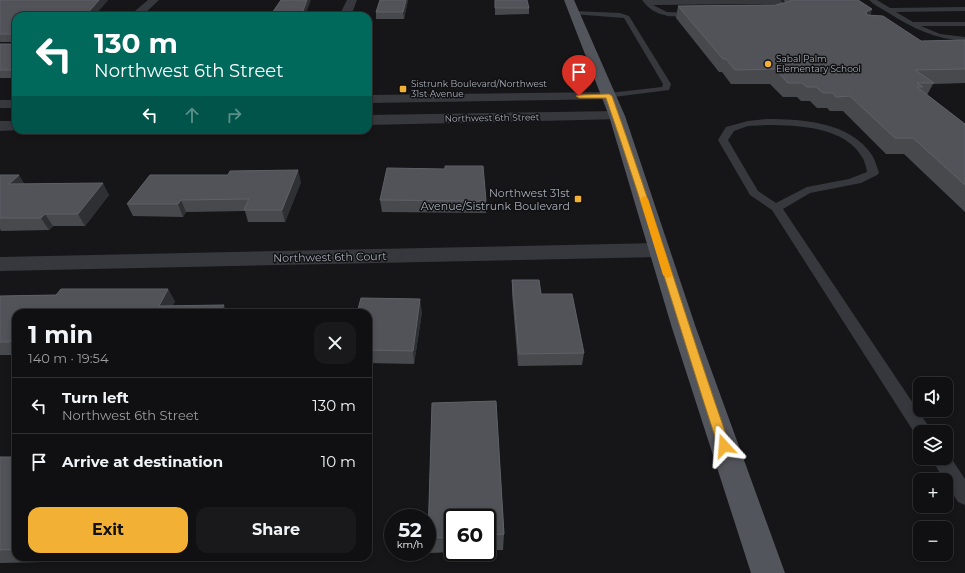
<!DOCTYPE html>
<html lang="en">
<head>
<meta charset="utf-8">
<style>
  body { margin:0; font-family:Montserrat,sans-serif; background:#19191b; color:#f1f3f6; height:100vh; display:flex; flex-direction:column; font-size:15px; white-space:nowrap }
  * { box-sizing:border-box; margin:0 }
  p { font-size:13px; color:#9c9d9f }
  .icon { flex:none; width:22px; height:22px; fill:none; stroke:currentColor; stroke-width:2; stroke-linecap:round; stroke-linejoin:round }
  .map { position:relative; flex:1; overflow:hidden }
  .sheet { position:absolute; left:12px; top:309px; width:360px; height:252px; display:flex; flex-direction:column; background:#101012; border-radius:12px; box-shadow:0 2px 6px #0003,0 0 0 1px #303032 }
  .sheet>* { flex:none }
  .hud { position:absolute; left:12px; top:12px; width:360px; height:122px; border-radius:12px; box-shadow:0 2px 6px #0003,0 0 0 1px #303032; background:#00695c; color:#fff; overflow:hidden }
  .controls { position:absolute; left:913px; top:377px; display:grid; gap:8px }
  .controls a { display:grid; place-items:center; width:40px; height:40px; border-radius:8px; background:#101012; box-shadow:0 2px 6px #0003,0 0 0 1px #303032; font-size:20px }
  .speed { position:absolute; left:384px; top:509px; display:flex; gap:8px; font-size:20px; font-weight:700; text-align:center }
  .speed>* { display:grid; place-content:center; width:52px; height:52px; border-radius:50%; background:#101012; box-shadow:0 2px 6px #0003,0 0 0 1px #303032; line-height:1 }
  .speed small { font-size:10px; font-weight:400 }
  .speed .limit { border:2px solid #111; border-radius:6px; background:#fff; color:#111 }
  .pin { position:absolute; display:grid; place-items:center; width:34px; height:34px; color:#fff; margin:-41px -17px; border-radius:50% 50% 50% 0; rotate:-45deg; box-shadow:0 0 4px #0007 }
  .pin .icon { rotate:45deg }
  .me { position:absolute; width:44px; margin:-22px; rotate:341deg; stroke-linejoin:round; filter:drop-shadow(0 0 3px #0008) }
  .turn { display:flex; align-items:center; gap:14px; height:84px; padding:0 16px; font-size:18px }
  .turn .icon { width:52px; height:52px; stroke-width:2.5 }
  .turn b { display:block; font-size:28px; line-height:34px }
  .lanes { display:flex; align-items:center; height:38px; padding:0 16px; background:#0003; justify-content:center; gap:20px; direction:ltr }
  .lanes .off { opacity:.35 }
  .round { display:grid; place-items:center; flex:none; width:42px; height:42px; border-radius:12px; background:#19191b }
  .overview { display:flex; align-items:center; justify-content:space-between; height:68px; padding:0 16px }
  h1 { font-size:24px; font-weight:700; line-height:30px }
  .cta { display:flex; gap:8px; margin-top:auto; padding:8px 16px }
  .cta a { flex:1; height:46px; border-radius:12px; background:#f2b134; color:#111; font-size:16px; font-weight:700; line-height:46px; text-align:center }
  .cta a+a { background:#19191b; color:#f1f3f6 }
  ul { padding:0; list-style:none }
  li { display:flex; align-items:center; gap:12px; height:56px; padding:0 16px; border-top:1px solid #303032 }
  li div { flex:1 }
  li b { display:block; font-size:15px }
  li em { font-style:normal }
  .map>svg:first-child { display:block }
</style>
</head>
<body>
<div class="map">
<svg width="965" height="573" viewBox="0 0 965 573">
  <rect width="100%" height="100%" fill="#161618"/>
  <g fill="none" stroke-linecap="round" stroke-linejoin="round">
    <!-- service -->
    <path fill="#37383d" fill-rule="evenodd" d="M642,0H781L790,9L779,14H775V12L782,8L778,4L653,5L667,12L695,13L699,15C694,18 689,17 683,17C666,17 652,14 642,0Z
      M869,0H877L890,8L965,7V11L896,12L913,22H965V26H921L940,34L965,37V41C935,39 912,28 887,12C881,8 874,5 869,0Z
      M574,11L620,13L629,16L671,84L669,90L606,98V94L609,93L662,87L663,84L624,18L572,14V12Z
      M767,119C803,119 850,122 872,155C875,160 877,167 879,173L877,175L861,183L810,193L783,209L929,427L932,432H920V439L917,437L772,210L750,195L718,140L726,127L748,121ZM767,125C798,125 845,127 862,157C865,161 866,167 867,172L849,179L807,187L776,203L758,191L728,140L734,131L748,126Z
      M947,452L965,479V505L958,502L946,483V480H944L931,458H946Z"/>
    <!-- minor -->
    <path fill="#37383d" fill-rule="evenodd" d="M148,0H159L142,16H129Z
      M347,0H357L351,16H339Z
      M660,243L667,245L670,250L667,255L660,257L0,271V257Z"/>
    <!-- tertiary -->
    <path fill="#37383d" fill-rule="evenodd" d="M609,92L614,93L616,96L614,99L368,103V95Z
      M0,100H16V108H0Z
      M617,111L622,113L625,116L622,119L368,125V115Z
      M0,121H16V130H19L0,131Z"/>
    <!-- primary -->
    <path fill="#53555c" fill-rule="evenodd" d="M564,0H574L625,116L696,328L785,573H751L672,328L609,116Z"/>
  </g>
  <!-- wall -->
  <path fill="#47494d" d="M0,0H108L94,16H16V78H0V44H13V42H0Z
    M408,0L404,19H376V12Z
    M495,0L529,8V14L495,15Z
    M783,0H858L872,9L870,15L921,41L965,40V83L933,84L927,95L965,124V212L904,154H886L843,111H830L827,108H817L810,101H801L797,97H783L770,84H731L722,72H719L676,18L678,6L775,5L786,3Z
    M445,169L486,201V213L382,212L380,200Z
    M0,175H19L24,184L109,195L85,226H53L49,230L1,231L0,229Z
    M301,182L285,222H248L245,211L186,212L183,217L133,216L127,204Z
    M512,280L541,294L584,353L582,365L518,366L512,293Z
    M168,289L175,302L16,313V355H0V296L56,295Z
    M422,312L414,364L368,363V313Z
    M496,401L504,534L503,550H487V518H453V552L430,553L428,538L432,403Z
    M0,457H16V557H91L89,561L0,563Z"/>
  <!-- shaded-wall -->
  <path fill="#2f3033" d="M99,0H108L94,16H85Z
    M307,0H311L305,16H301Z
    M406,0H408L404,19L403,12Z
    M872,9L867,21L866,12Z
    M298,170L301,182L285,222L282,210Z
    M19,175L26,187L9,184Z
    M103,183L109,195L85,226L78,214Z
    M181,200L186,212L183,217L178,204Z
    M45,214L53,226L49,230L41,218Z
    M168,289L175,302L169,313L159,306Z
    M420,299L422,312L414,364L413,351Z
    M224,305L227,313H220Z
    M14,336L16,339V349L10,342Z
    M84,557H91L89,561Z"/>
  <!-- building -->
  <path fill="#525359" stroke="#5f6168" d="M0,0H99L85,16H16V70H0V44H13V34H0Z
    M281,0H307L301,16H270Z
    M380,0H406L403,12H376Z
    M495,0H527L529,8H495Z
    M792,0H858L872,9L866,12L867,15L883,16L921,41L965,40V69L915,70L934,83H917L923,87H917L965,124V185L913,138H895L850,96L836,97L833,93H823L816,87H807L802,83H788L775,69L735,70L726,59H723L678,6L775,5L788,2Z
    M445,166H483L486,201L380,200L387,168L445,169Z
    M298,170L282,210H244L249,199L181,200L178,204H127L150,175H228L230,171Z
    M0,175H19L9,184L103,183L78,214H45L41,218H0Z
    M512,280H539L541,294H572L584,353L519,354Z
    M61,289H168L159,306L224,305L220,313H16V336H14L10,342H0V296L56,295Z
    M361,298L420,299L413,351L368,350V313H357Z
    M496,401L504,534L487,535V518H453V537L428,538L432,403Z
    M0,457H16V549L0,550Z"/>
  <!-- route -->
  <path fill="#f2b134" stroke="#9d7322" d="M609,94L612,96C654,212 689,329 730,446L728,449L724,451L720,449L718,446C680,330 646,213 606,98H579L576,96L579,95Z"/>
  <!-- slow -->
  <path fill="#f59e0b" d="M644,196L648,199L672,275L671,277L667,278L663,275L640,199Z"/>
  <!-- markers -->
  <g fill="#f2b134" stroke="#111113" stroke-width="1.5">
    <circle cx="768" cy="64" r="4"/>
    <rect x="399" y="85" width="8" height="8" rx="2"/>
    <rect x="574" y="195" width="8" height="8" rx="2"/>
  </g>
  <g text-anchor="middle" stroke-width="3" stroke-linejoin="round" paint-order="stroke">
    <!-- far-poi labels -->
    <g font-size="9" fill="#a8adb8" stroke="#111113" text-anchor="start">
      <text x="776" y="62">Sabal Palm<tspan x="776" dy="10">Elementary School</tspan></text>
      <text x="411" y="87">Sistrunk Boulevard/Northwest<tspan x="411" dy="10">31st Avenue</tspan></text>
    </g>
    <!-- far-street labels -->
    <g font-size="9" fill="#a8adb8" stroke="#111113">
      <text transform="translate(492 118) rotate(-1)" y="3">Northwest 6th Street</text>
    </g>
    <!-- poi labels -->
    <g font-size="11" fill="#a8adb8" stroke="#111113" text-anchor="end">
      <text x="570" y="197">Northwest 31st<tspan x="570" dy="13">Avenue/Sistrunk Boulevard</tspan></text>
    </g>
    <!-- street labels -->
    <g font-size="11" fill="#a8adb8" stroke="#111113">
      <text transform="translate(330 257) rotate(-1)" y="4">Northwest 6th Court</text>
    </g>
  </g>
</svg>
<div class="controls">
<a><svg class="icon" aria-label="sound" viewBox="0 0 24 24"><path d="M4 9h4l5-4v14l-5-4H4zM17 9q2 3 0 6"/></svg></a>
<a><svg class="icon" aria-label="layers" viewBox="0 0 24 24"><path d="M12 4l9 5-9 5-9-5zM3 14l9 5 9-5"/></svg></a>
<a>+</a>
<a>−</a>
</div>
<div class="speed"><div>52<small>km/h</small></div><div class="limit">60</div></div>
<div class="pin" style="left:579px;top:96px;background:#d93025"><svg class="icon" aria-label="arrive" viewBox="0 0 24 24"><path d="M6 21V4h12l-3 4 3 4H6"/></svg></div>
<svg class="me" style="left:724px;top:446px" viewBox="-20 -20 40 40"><path d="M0-17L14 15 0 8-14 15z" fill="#f2b134" stroke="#fff" stroke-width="4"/></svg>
<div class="hud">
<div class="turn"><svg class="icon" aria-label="left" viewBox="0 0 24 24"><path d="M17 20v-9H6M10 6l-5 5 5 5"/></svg><div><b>130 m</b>Northwest 6th Street</div></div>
<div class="lanes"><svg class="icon" aria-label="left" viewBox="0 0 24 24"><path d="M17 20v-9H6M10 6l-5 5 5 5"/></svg><svg class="icon off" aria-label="ahead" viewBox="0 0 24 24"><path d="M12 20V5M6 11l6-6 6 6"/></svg><svg class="icon off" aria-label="right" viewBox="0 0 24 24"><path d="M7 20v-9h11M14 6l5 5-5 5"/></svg></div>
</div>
<section class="sheet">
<div class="overview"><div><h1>1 min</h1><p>140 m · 19:54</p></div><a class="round"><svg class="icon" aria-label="close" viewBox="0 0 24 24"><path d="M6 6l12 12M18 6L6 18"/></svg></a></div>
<ul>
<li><svg class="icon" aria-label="left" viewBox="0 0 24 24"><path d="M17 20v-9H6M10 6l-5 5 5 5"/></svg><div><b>Turn left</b><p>Northwest 6th Street</p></div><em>130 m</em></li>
<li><svg class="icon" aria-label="arrive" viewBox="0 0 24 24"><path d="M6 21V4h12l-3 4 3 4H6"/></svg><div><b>Arrive at destination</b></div><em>10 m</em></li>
</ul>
<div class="cta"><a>Exit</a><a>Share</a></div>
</section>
</div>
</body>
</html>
